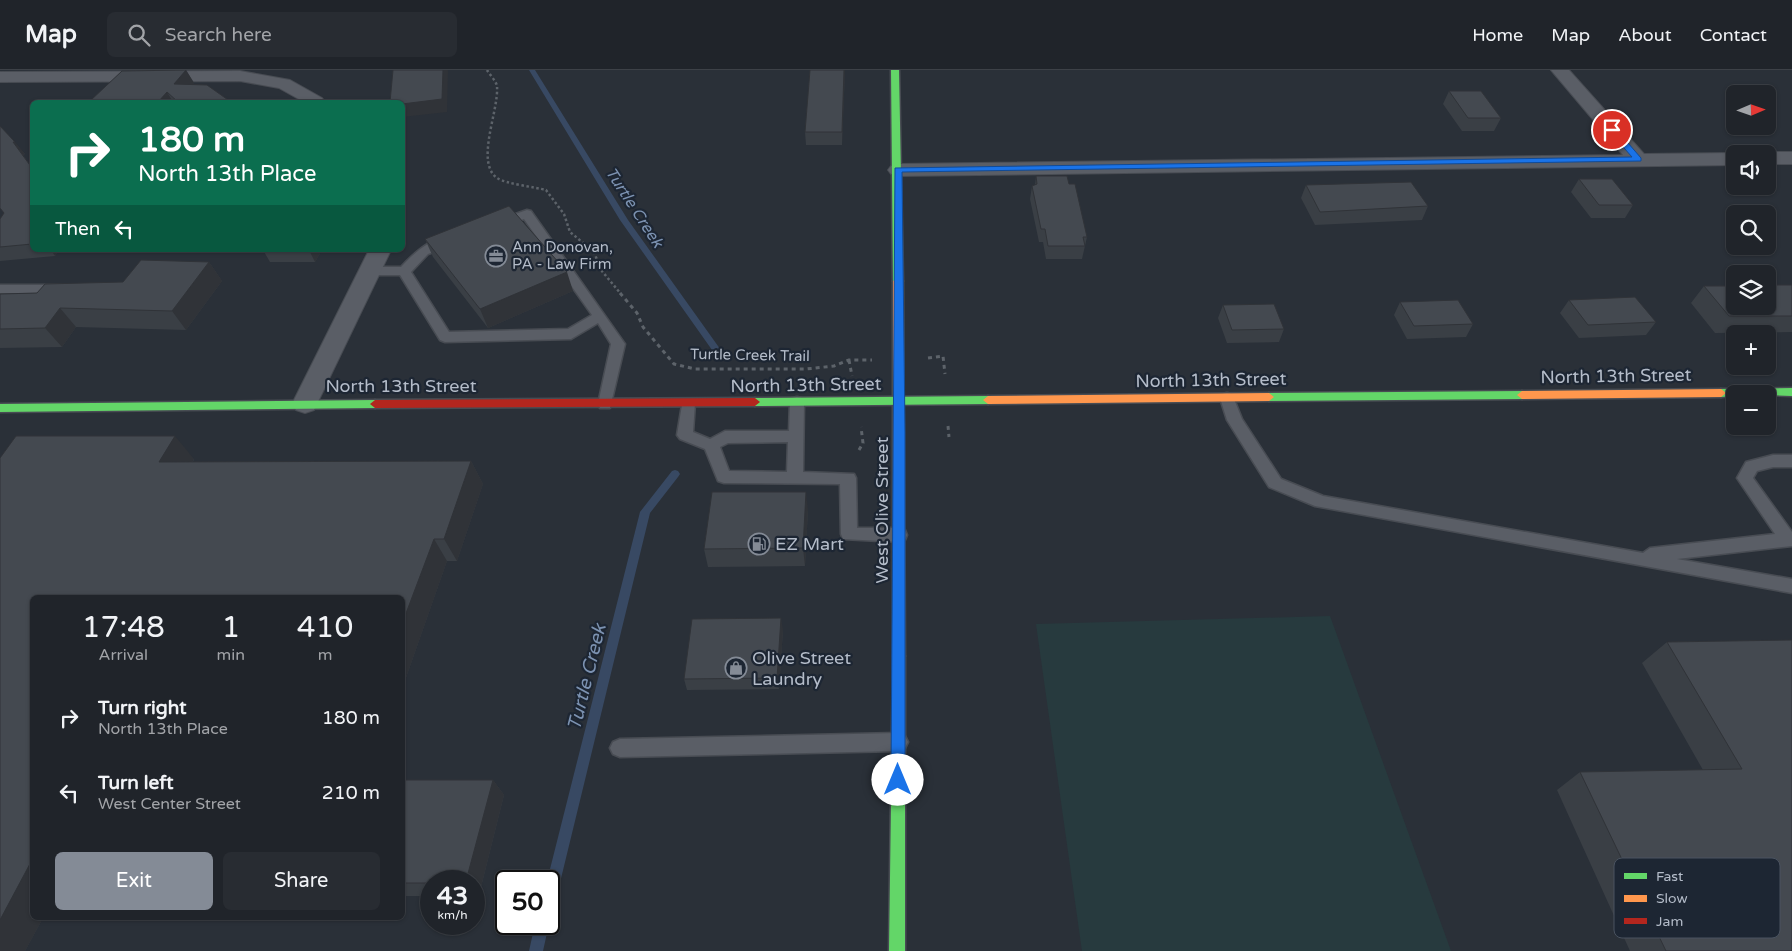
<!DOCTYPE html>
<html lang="en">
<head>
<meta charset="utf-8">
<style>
  body { margin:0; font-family:"Varela Round",sans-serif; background:#282c32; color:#f1f3f6; height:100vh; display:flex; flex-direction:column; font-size:19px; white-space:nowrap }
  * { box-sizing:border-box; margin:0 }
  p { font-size:16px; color:#a2a4a8 }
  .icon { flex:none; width:28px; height:28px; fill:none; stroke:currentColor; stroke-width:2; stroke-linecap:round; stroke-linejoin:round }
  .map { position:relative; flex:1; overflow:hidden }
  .panel { position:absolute; left:30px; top:525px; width:375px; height:325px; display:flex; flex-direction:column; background:#20242a; border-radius:8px; box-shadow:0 1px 4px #0004,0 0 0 1px #3d4147 }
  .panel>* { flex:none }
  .banner { position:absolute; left:30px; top:30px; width:375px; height:152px; border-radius:8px; box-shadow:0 1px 4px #0004,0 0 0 1px #3d4147; background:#0b6e4f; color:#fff; overflow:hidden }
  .needle { width:32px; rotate:88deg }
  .tools { position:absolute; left:1726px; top:15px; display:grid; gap:10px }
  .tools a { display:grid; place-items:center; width:50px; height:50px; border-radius:8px; background:#20242a; box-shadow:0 1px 4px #0004,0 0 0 1px #3d4147; font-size:25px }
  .speed { position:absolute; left:420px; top:800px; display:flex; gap:10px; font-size:25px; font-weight:700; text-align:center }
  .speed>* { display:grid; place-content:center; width:65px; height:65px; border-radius:50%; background:#20242a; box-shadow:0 1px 4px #0004,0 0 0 1px #3d4147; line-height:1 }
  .speed small { font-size:12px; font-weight:400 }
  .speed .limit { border:2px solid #111; border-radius:8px; background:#fff; color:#111 }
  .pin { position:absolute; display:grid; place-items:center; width:42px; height:42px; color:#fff; margin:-21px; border:2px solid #fff; border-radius:50%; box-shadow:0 1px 5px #0007 }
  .me { position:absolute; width:55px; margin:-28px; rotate:0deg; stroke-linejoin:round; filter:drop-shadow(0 0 4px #0008) }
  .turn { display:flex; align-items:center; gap:18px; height:105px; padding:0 25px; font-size:22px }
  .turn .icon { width:65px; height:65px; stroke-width:2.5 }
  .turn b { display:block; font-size:35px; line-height:42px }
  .then { display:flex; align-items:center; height:48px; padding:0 25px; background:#0003; gap:10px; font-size:19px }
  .eta { display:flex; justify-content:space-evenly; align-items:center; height:85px; text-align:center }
  .eta b { font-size:30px; font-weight:600; line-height:35px }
  .cta { display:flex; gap:10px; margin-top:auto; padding:10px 25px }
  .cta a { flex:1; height:58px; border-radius:8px; background:#848b96; color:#fff; font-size:20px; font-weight:600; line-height:58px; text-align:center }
  .cta a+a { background:#282c32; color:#f1f3f6 }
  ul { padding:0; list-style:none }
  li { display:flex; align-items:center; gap:15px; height:75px; padding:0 25px }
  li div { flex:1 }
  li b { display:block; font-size:19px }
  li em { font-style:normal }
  header { display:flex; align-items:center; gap:30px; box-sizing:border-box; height:70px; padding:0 25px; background:#20242a; border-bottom:1px solid #3d4147 }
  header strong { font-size:24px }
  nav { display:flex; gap:28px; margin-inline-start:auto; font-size:18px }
  .search { width:350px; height:45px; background:#282c32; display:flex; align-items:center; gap:12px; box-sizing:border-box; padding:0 18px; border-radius:8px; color:#a2a4a8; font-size:19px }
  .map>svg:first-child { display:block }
</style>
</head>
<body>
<header>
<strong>Map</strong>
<div class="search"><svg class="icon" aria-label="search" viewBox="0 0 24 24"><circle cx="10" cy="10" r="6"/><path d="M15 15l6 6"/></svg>Search here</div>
<nav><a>Home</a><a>Map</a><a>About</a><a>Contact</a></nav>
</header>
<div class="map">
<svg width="1792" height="881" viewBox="0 0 1792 881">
  <rect width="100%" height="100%" fill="#2a3038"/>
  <!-- green -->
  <path fill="#273a3e" d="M1330,546L1451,881H1082L1036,554Z"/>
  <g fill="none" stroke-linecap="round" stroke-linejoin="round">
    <!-- stream -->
    <path fill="#384963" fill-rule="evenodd" d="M529,0H535L628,150L723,283L724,285L723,287H717L620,150Z
      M675,400L678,401L680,404L678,407L650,443L556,829L554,834L549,836V811H547L640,442L672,401Z
      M535,854H549L543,881H529Z"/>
    <!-- lane casing -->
    <g stroke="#484c53" stroke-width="3">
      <path id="lane" d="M527,140L531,141L625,274L610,338H600L598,334L611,274L598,253L571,269L445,272L440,270L400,205H370L363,201L370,197H401C413,184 435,163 454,168L456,171L454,174L428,184L411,202L449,262L568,259L592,245L524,149L499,158L493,154L495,151Z
        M0,215H63L70,219L63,223H0Z
        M1227,323L1232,324L1242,349L1281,409L1323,426L1643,483L1650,478L1775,464L1737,408L1746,392L1773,385H1792V397H1773L1757,401L1753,408L1792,462V476L1677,489L1792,509V523L1315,436L1269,417L1227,350L1220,328L1222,324Z
        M797,327L802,328L804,332L803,402L854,404L856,408L857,458H899L905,460L907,465L905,470L899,472L843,469L841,464L840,414L724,413L718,411L705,379L680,369L677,365L683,329H693L695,333L693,362L710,369L725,361H789L790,332L792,328ZM788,372L787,402L729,401L720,377L728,373Z
        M898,663L905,666L908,672L905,678L898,681L620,687L613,684L610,678L613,672L620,669Z"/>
    </g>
    <!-- street casing -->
    <g stroke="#484c53" stroke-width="2">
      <path id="street" d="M1551,0H1569L1644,84L1735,83L1738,84H1735V95L898,106L891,104L888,100L891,96L898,94L1623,85Z
        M240,1L290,10L322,28L325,32H304L279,18L240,11L0,12V2Z
        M1768,82H1792V94H1768V84H1761Z
        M369,180H391L314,340L305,343L296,340L292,334Z"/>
    </g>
    <!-- fast casing -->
    <g stroke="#484c53" stroke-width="3">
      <path id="fast" d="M891,0H899L903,211L898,214L893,211Z
        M1792,318V326L1735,324V326L1721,327L1716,323L1721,319Z
        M1522,321L1527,325L1522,329L1269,331L1264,327L1269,323Z
        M988,326L993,330L988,334L755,336L750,332L755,328Z
        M375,330L380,334L375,338L0,342V334Z
        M899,581L903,582L905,586V881H889L893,586L895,582Z"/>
    </g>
    <!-- slow casing -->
    <g stroke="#484c53" stroke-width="3">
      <path id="slow" d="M898,208L903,211L905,586L903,590L899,591L895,590L893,586V211Z
        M1721,319L1726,323L1721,327L1522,329L1517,325L1522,321Z
        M1269,323L1274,327L1269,331L988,334L983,330L988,326Z"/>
    </g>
    <!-- jam casing -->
    <g stroke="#484c53" stroke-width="3">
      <path id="jam" d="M755,328L760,332L755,336L375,338L370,334L375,330Z"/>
    </g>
    <!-- path-far1 -->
    <path stroke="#5d636a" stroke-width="2.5" stroke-dasharray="2.5 2.5" stroke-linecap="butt" d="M487,0C490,5 496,11 497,16C499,41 475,92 497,108C506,114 535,117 546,120L564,144L570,162L594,182L601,200L621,224"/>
    <!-- path -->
    <path stroke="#5d636a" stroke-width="3" stroke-dasharray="4 4" stroke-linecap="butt" d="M620,223L637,243L643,257L674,294L695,299H806L834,296L849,290H872
      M928,288L943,286L945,304
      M849,290L852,306
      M948,356L949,367
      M859,380L863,373L861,357"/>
    <!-- lane -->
    <use href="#lane" fill="#5a5e66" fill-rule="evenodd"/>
    <!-- street -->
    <use href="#street" fill="#5a5e66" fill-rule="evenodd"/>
    <!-- fast -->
    <use href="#fast" fill="#63d668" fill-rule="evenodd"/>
    <!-- slow -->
    <use href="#slow" fill="#ff974d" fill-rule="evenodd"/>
    <!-- jam -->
    <use href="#jam" fill="#b3261e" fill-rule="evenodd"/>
  </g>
  <!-- wall -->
  <path fill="#3a3f45" d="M186,0L194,13L192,14L231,32H93L91,30Z
    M845,0L842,75H806L805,62Z
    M1449,21L1501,48L1494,61H1462L1443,34Z
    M0,56L25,84L23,85L32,98V180H59L55,186L0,191V149L4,143Z
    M1036,106L1069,114L1087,167L1082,189H1046L1043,172H1039L1030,129L1032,116L1035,115Z
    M1579,109L1633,135L1625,148H1591L1571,122Z
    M1306,115L1428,136L1422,150L1315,155L1301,128Z
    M425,169L573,221L488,258L433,187Z
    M263,180H322L315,192H270Z
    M209,192L222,211L186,260L76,257L62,277L0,278V224L37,223L123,212Z
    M1792,215V262L1715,263L1691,233L1704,216Z
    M1569,230L1656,252L1646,265L1579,268L1560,243Z
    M1400,232L1473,254L1466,267L1407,269L1394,245Z
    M1223,235L1284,259L1279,272L1227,273L1218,248Z
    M0,388L194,389L193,392L471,391L483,414L457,491H447L402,619V528H32V848H43L25,881Z
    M808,440L805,496L708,497L704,479Z
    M783,560L779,619L687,620L684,609Z
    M1792,570V881H1630L1557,720L1580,702L1703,700L1642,593L1667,572Z
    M402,710H493L504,725L479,825H474V811H431V826H402Z"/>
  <!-- shaded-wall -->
  <path fill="#303338" d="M186,0L194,13L182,27L174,14Z
    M443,0H448L447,42L402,47V34Z
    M844,0H845L842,75V62Z
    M167,22L173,32H158Z
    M13,72H15L25,84L23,85Z
    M51,180H59L55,186Z
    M309,180H322L315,192Z
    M209,192L222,211L186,260L172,241Z
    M567,202L573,221L488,258L480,239Z
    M60,238L76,257L62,277L45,258Z
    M175,366L194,389L179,415L159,392Z
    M471,391L483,414L457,491L444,469Z
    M806,422L808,440L805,496L803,478Z
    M434,469L447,491L402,619V554Z
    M781,548L783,560L779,619L777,608Z
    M493,710L504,725L479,825L474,820V811H466Z
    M32,790V848H43L25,881H0V850Z"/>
  <!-- building -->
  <path fill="#444950" stroke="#303338" d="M186,0L174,14L207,15L231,32H178L167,22L158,32H112L114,30H91L122,1Z
    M393,0H443L442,29L402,34V32H390Z
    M810,0H844L842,62H805Z
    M1449,21H1481L1501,48H1468Z
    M0,56L15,72H13L32,98V174L0,177V149L4,143L0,138Z
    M1036,106H1067L1069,114H1075L1087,167H1083L1085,176H1048L1045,159H1041L1032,116L1037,114Z
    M1579,109H1612L1633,135H1599Z
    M1411,112L1428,136L1320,142L1306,115Z
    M509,136L567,202L480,239L425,169Z
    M141,190L209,192L172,241L60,238L45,258L0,259V224L37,223L45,214L123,212Z
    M1768,215H1792V246H1729L1704,216H1735V236H1768Z
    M1635,227L1656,252L1588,255L1569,230Z
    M1458,230L1473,254L1414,256L1400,232Z
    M1274,234L1284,259L1232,260L1223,235Z
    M16,366H175L159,392L471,391L444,469H434L402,554V528H32V790L0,850V388Z
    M712,422H806L803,478L704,479Z
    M781,548L777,608L684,609L692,549Z
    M1792,570V881H1666L1580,702L1742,699L1667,572Z
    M402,710H493L466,811H431V813H402Z"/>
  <!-- route -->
  <path fill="#1a73e8" stroke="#114b97" d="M1609,58H1615L1641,88V91L902,102L905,362V710L903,715L898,717L893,715L891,710L895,98L1632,87L1609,61Z"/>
  <!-- icons -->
  <defs>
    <g id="office-ring" transform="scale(1.125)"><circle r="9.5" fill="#1d2633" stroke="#848b96" stroke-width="1.5"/><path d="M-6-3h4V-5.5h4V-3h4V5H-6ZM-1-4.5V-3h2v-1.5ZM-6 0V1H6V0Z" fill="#848b96"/></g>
    <g id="fuel-ring" transform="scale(1.125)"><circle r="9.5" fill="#1d2633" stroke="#848b96" stroke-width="1.5"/><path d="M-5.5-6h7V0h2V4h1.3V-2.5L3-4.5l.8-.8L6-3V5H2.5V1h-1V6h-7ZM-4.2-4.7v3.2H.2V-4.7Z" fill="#848b96"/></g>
    <g id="shop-ring" transform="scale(1.125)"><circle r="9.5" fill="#1d2633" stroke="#848b96" stroke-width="1.5"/><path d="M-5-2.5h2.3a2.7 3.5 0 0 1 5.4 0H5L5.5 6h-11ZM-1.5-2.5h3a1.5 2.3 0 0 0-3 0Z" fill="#848b96"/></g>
  </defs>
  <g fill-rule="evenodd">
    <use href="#office-ring" x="496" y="186"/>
    <use href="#fuel-ring" x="759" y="474"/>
    <use href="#shop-ring" x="736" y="598"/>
  </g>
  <g text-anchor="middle" stroke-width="4.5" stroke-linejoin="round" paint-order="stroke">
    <!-- far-poi labels -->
    <g font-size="15" fill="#b4bcc9" stroke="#1d2633" text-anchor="start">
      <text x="512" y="182">Ann Donovan,<tspan x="512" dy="17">PA - Law Firm</tspan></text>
    </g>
    <!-- far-street labels -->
    <g font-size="15" fill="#b4bcc9" stroke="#1d2633">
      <text transform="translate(750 285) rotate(1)" y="5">Turtle Creek Trail</text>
    </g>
    <!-- far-water labels -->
    <g font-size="16" font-style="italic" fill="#7c92b1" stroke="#1d2633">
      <text transform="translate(635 137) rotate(57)" y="6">Turtle Creek</text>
    </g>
    <!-- street labels -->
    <g font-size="18" fill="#b4bcc9" stroke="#1d2633">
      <text transform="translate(1616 306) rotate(-1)" y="6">North 13th Street</text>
      <text transform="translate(1211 310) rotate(-1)" y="6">North 13th Street</text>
      <text transform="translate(806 315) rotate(-1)" y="6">North 13th Street</text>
      <text x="401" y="322">North 13th Street</text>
      <text transform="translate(882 440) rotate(-90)" y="6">West Olive Street</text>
    </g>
    <!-- poi labels -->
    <g font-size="18" fill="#b4bcc9" stroke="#1d2633" text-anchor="start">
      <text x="775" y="480">EZ Mart</text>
      <text x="752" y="594">Olive Street<tspan x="752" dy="21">Laundry</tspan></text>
    </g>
    <!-- water labels -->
    <g font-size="19" font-style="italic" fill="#7c92b1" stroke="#1d2633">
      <text transform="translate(586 607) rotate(-76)" y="7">Turtle Creek</text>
    </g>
  </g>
  <!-- legend -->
  <rect x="1614" y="788" width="166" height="80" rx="8" fill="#1d2633" stroke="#4a5360" stroke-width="1"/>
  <rect x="1624" y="803" width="23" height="6" fill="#63d668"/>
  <rect x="1624" y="825" width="23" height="7" fill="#ff974d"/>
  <rect x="1624" y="848" width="23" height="6" fill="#b3261e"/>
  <g font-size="14" fill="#b4bcc9">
    <text x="1656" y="811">Fast</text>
    <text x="1656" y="833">Slow</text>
    <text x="1656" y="856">Jam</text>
  </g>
</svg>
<div class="tools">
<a><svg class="needle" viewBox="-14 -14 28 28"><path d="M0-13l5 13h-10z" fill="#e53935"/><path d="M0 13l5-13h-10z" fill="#a2a4a8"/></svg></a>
<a><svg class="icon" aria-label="sound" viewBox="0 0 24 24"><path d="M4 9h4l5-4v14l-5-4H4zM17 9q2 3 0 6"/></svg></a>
<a><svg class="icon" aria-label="search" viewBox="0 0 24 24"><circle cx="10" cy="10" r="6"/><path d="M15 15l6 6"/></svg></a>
<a><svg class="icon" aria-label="layers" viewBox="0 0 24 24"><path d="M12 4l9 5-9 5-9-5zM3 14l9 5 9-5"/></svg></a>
<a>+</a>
<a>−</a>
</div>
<div class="speed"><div>43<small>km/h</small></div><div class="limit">50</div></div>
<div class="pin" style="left:1612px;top:60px;background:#d93025"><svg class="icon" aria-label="arrive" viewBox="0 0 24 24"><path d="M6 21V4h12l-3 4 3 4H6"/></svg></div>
<svg class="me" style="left:898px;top:710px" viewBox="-20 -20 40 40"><circle r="19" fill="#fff"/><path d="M0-13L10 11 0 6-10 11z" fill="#1a73e8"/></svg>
<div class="banner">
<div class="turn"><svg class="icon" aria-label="right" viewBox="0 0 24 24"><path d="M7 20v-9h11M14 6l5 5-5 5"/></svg><div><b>180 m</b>North 13th Place</div></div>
<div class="then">Then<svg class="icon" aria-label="left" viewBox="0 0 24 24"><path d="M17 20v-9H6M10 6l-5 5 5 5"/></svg></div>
</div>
<section class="panel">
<div class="eta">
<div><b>17:48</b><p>Arrival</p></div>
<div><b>1</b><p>min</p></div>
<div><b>410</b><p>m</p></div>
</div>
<ul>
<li><svg class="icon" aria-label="right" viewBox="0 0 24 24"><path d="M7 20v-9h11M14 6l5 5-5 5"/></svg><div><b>Turn right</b><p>North 13th Place</p></div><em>180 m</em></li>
<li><svg class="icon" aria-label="left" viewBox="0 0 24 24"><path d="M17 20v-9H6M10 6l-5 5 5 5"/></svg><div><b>Turn left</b><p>West Center Street</p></div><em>210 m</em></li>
</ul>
<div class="cta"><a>Exit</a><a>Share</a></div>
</section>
</div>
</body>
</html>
